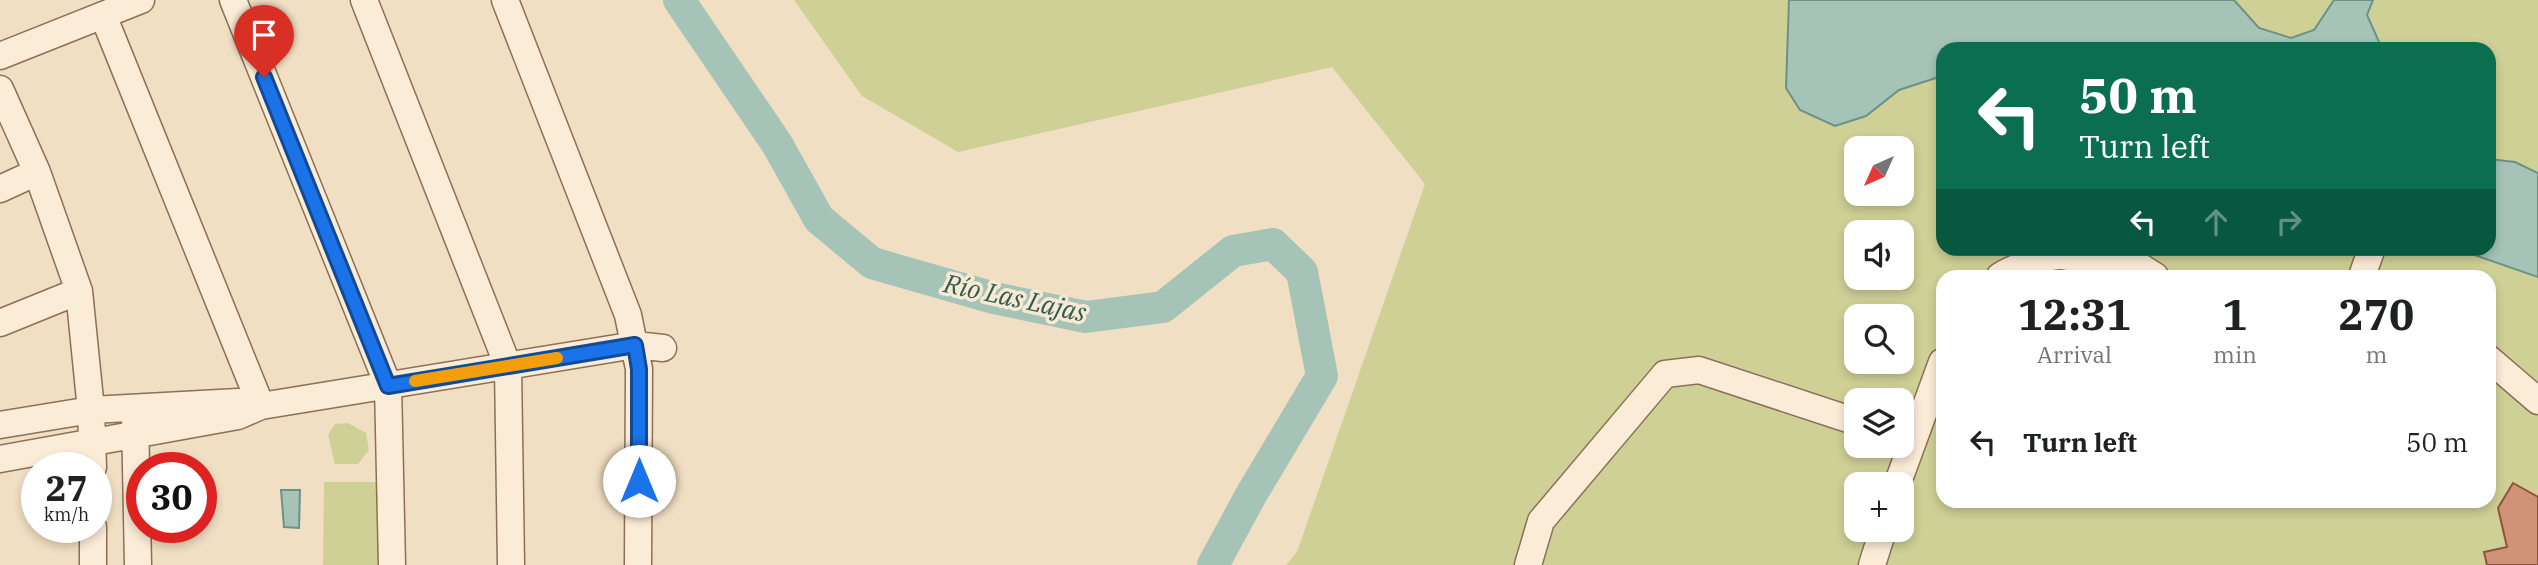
<!DOCTYPE html>
<html lang="en">
<head>
<meta charset="utf-8">
<style>
  body { margin:0; font-family:"IBM Plex Serif",serif; background:#f6f6f6; color:#202124; height:100vh; display:flex; flex-direction:column; font-size:26px; white-space:nowrap }
  * { box-sizing:border-box; margin:0 }
  p { font-size:23px; color:#757577 }
  .icon { flex:none; width:38px; height:38px; fill:none; stroke:currentColor; stroke-width:2; stroke-linecap:round; stroke-linejoin:round }
  .map { position:relative; flex:1; overflow:hidden }
  .drawer { position:absolute; left:1936px; top:270px; width:560px; height:238px; display:flex; flex-direction:column; background:#fff; border-radius:21px; box-shadow:0 4px 10px #0003 }
  .drawer>* { flex:none }
  .hud { position:absolute; left:1936px; top:42px; width:560px; height:214px; border-radius:21px; box-shadow:0 4px 10px #0003; background:#0b6e4f; color:#fff; overflow:hidden }
  .needle { width:46px; rotate:225deg }
  .controls { position:absolute; left:1844px; top:136px; display:grid; gap:14px }
  .controls a { display:grid; place-items:center; width:70px; height:70px; border-radius:14px; background:#fff; box-shadow:0 4px 10px #0003; font-size:35px }
  .speed { position:absolute; left:21px; top:452px; display:flex; gap:14px; font-size:35px; font-weight:700; text-align:center }
  .speed>* { display:grid; place-content:center; width:91px; height:91px; border-radius:50%; background:#fff; box-shadow:0 4px 10px #0003; line-height:1 }
  .speed small { font-size:18px; font-weight:400 }
  .speed .limit { border:10px solid #d22; background:#fff; color:#111 }
  .pin { position:absolute; display:grid; place-items:center; width:60px; height:60px; color:#fff; margin:-72px -30px; border-radius:50% 50% 50% 0; rotate:-45deg; box-shadow:0 0 7px #0007 }
  .pin .icon { rotate:45deg }
  .me { position:absolute; width:77px; margin:-38px; rotate:0deg; stroke-linejoin:round; filter:drop-shadow(0 0 5px #0008) }
  .turn { display:flex; align-items:center; gap:24px; height:147px; padding:0 28px; font-size:32px }
  .turn .icon { width:91px; height:91px; stroke-width:2.5 }
  .turn b { display:block; font-size:49px; line-height:60px }
  .lanes { display:flex; align-items:center; height:66px; padding:0 28px; background:#0003; justify-content:center; gap:35px; direction:ltr }
  .lanes .off { opacity:.35 }
  .eta { display:flex; justify-content:space-evenly; align-items:center; height:119px; text-align:center }
  .eta b { font-size:42px; font-weight:800; line-height:49px }
  ul { padding:0; list-style:none }
  li { display:flex; align-items:center; gap:21px; height:105px; padding:0 28px }
  li div { flex:1 }
  li b { display:block; font-size:26px }
  li em { font-style:normal }
  .map>svg:first-child { display:block }
</style>
</head>
<body>
<div class="map">
<svg width="2538" height="565" viewBox="0 0 2538 565">
  <rect width="100%" height="100%" fill="#f1dfc3"/>
  <!-- green -->
  <path fill="#cfd096" fill-rule="evenodd" d="M794,0H2538V565H1286L1297,552L1425,184L1332,67L958,152L862,96ZM1942,49H2488V248H1942ZM1857,149H1902V194H1857ZM1857,233H1902V278H1857ZM1942,276H2488V500H1942ZM1857,317H1902V362H1857ZM1857,401H1902V446H1857ZM1857,485H1902V530H1857Z
    M348,423L366,433L369,450L358,464H335L328,435L335,424Z
    M324,482H377L379,565H323Z"/>
  <!-- water -->
  <path fill="#a5c3b7" stroke="#6b9285" stroke-width="2" d="M1789,0H2234L2259,28L2291,38L2314,30L2334,0H2373L2367,15L2380,44L2376,49H1942V76L1899,90L1866,116L1835,126L1800,110L1786,88Z
    M2489,159L2515,162L2538,173V277L2457,249L2488,248Z
    M281,490H300L299,528L284,527Z"/>
  <g fill="none" stroke-linecap="round" stroke-linejoin="round">
    <!-- river -->
    <path stroke="#a5c3b7" stroke-width="32" d="M679,0L777,144L819,219L872,263L994,298L1086,317L1163,307L1233,251L1273,244L1302,272L1322,376L1251,495L1213,565"/>
  </g>
  <!-- building -->
  <path fill="#d19377" stroke="#8d553d" stroke-width="2" d="M2513,483L2538,497V565H2487L2484,552L2507,547L2498,508Z"/>
  <g fill="none" stroke-linecap="round" stroke-linejoin="round">
    <!-- minor casing -->
    <g stroke="#8c6f58" stroke-width="29">
      <path id="minor" d="M233,0L388,385L392,565
        M364,0L508,366L511,565
        M505,0L628,315L639,369L638,565
        M103,15L261,406
        M0,56L141,0
        M0,89L37,172L79,291L91,410L93,467
        M0,189L37,172
        M2111,248L2155,276
        M2000,276C2012,268 2048,255 2062,256C2080,259 2098,268 2114,276
        M2362,276L2372,248
        M0,323L79,291
        M2488,358L2538,401
        M135,416L138,565
        M0,425L91,410L238,402
        M0,459L238,416L261,406L635,345L663,348
        M1897,485L1942,362
        M93,527V565
        M1528,565L1541,521L1665,374L1699,370L1857,422
        M1872,565L1883,530"/>
    </g>
    <!-- minor -->
    <use href="#minor" stroke="#fbecd7" stroke-width="26"/>
  </g>
  <g fill="none" stroke-linecap="round" stroke-linejoin="round">
    <!-- route casing -->
    <g stroke="#114b97" stroke-width="18">
      <path id="route" d="M264,77L388,386L635,345L639,369V481"/>
    </g>
    <!-- route -->
    <use href="#route" stroke="#1a73e8" stroke-width="12"/>
    <!-- slow -->
    <path stroke="#f59e0b" stroke-width="12" d="M415,381L557,358"/>
  </g>
  <g text-anchor="middle" stroke-width="7" stroke-linejoin="round" paint-order="stroke">
    <!-- water labels -->
    <g font-size="26" font-style="italic" fill="#2c5c54" stroke="#f8e9d3">
      <text transform="translate(1015 298) rotate(12)" y="9">Río Las Lajas</text>
    </g>
  </g>
</svg>
<div class="controls">
<a><svg class="needle" viewBox="-14 -14 28 28"><path d="M0-13l5 13h-10z" fill="#e53935"/><path d="M0 13l5-13h-10z" fill="#757577"/></svg></a>
<a><svg class="icon" aria-label="sound" viewBox="0 0 24 24"><path d="M4 9h4l5-4v14l-5-4H4zM17 9q2 3 0 6"/></svg></a>
<a><svg class="icon" aria-label="search" viewBox="0 0 24 24"><circle cx="10" cy="10" r="6"/><path d="M15 15l6 6"/></svg></a>
<a><svg class="icon" aria-label="layers" viewBox="0 0 24 24"><path d="M12 4l9 5-9 5-9-5zM3 14l9 5 9-5"/></svg></a>
<a>+</a>
</div>
<div class="speed"><div>27<small>km/h</small></div><div class="limit">30</div></div>
<div class="pin" style="left:264px;top:77px;background:#d93025"><svg class="icon" aria-label="arrive" viewBox="0 0 24 24"><path d="M6 21V4h12l-3 4 3 4H6"/></svg></div>
<svg class="me" style="left:639px;top:481px" viewBox="-20 -20 40 40"><circle r="19" fill="#fff"/><path d="M0-13L10 11 0 6-10 11z" fill="#1a73e8"/></svg>
<div class="hud">
<div class="turn"><svg class="icon" aria-label="left" viewBox="0 0 24 24"><path d="M17 20v-9H6M10 6l-5 5 5 5"/></svg><div><b>50 m</b>Turn left</div></div>
<div class="lanes"><svg class="icon" aria-label="left" viewBox="0 0 24 24"><path d="M17 20v-9H6M10 6l-5 5 5 5"/></svg><svg class="icon off" aria-label="ahead" viewBox="0 0 24 24"><path d="M12 20V5M6 11l6-6 6 6"/></svg><svg class="icon off" aria-label="right" viewBox="0 0 24 24"><path d="M7 20v-9h11M14 6l5 5-5 5"/></svg></div>
</div>
<section class="drawer">
<div class="eta">
<div><b>12:31</b><p>Arrival</p></div>
<div><b>1</b><p>min</p></div>
<div><b>270</b><p>m</p></div>
</div>
<ul>
<li><svg class="icon" aria-label="left" viewBox="0 0 24 24"><path d="M17 20v-9H6M10 6l-5 5 5 5"/></svg><div><b>Turn left</b></div><em>50 m</em></li>
</ul>
</section>
</div>
</body>
</html>
